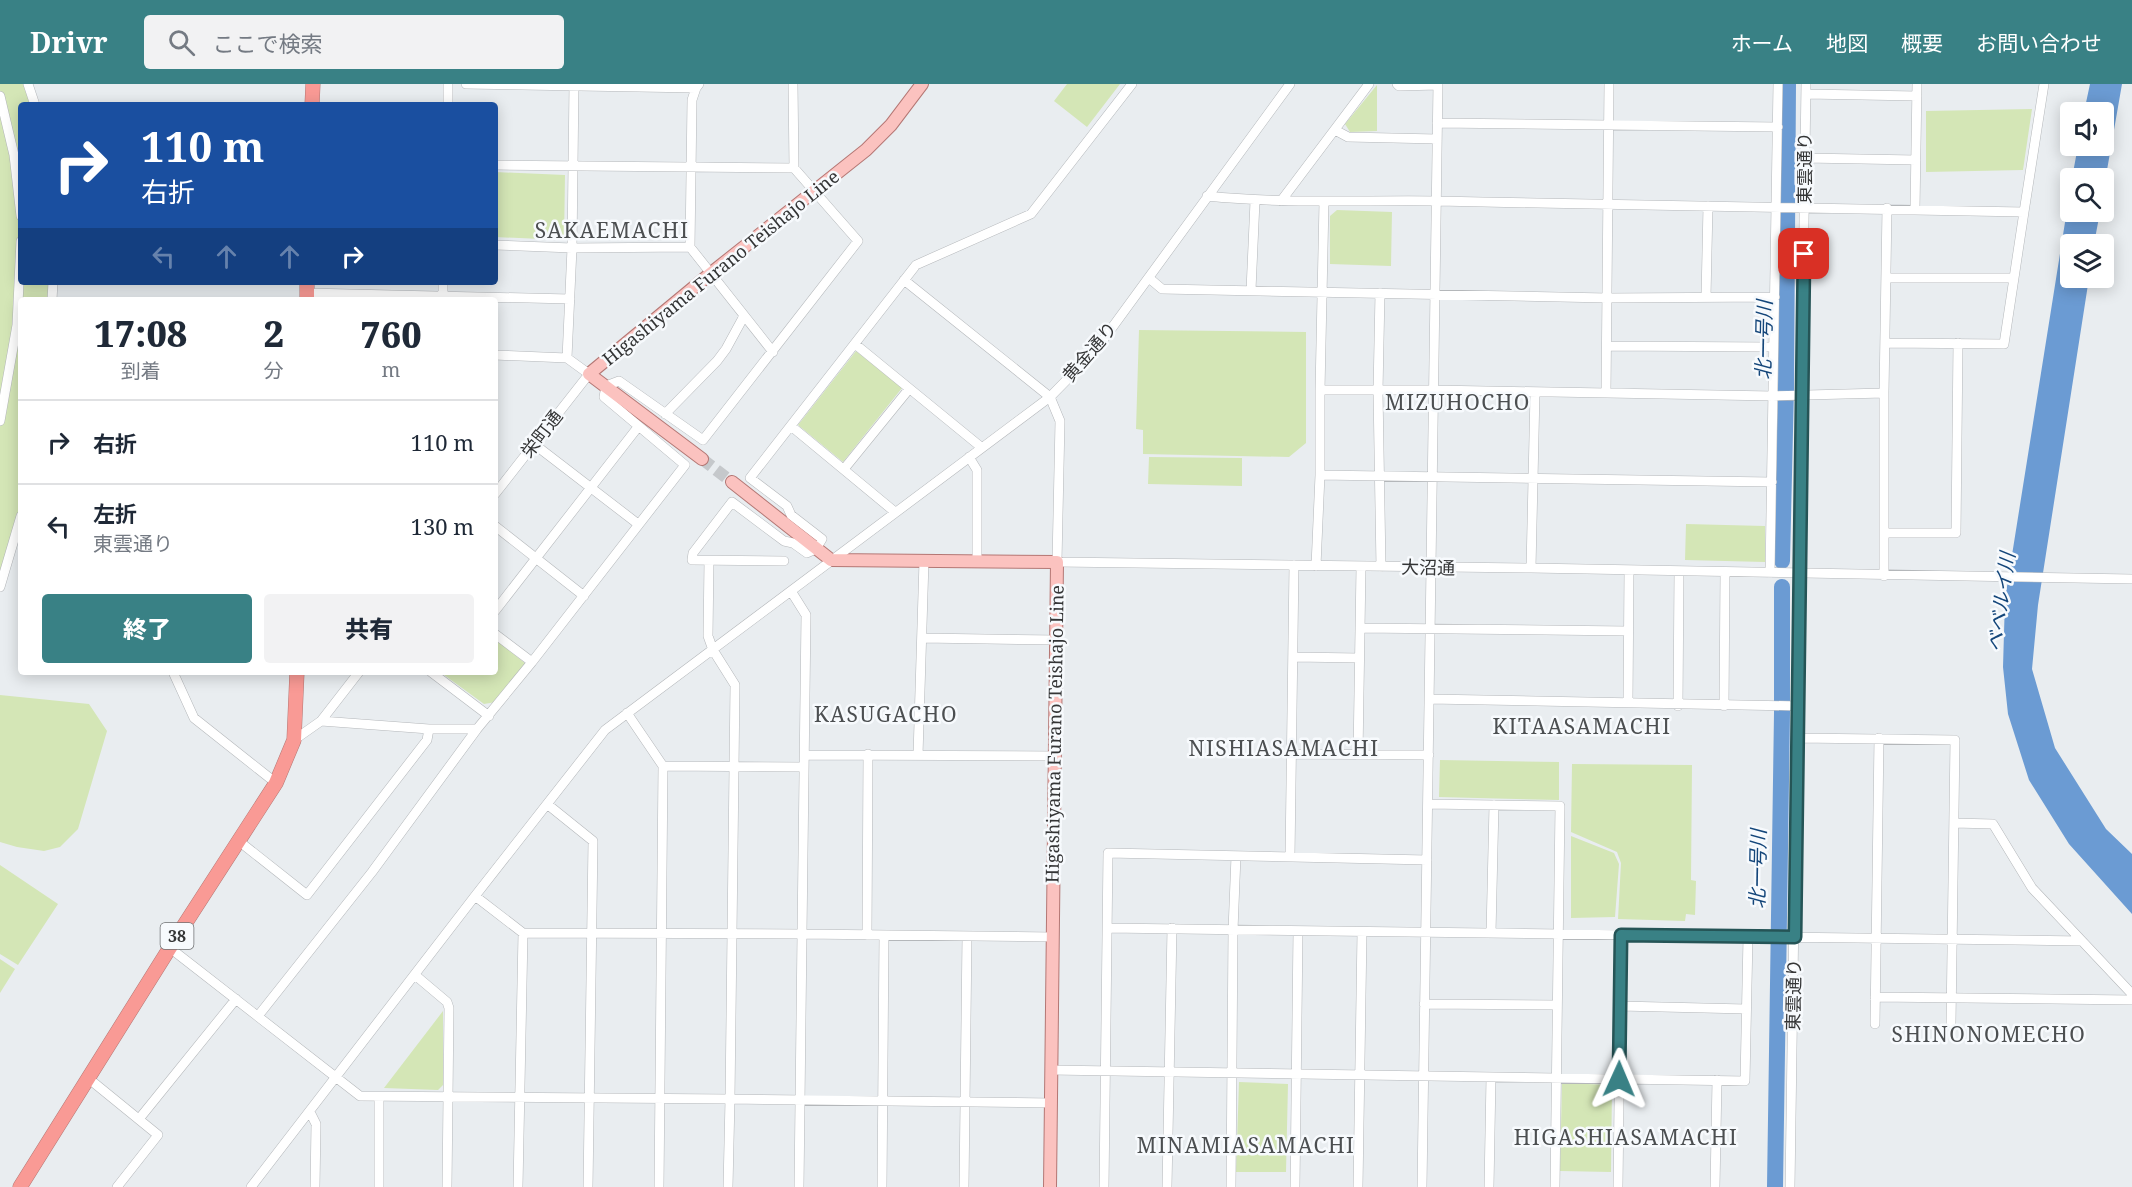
<!DOCTYPE html>
<html lang="ja">
<head>
<meta charset="utf-8">
<style>
  body { margin:0; font-family:"Noto Serif","Noto Sans JP",serif; background:#f2f2f3; color:#1f2937; height:100vh; display:flex; flex-direction:column; font-size:22px; white-space:nowrap }
  * { box-sizing:border-box; margin:0 }
  p { font-size:20px; color:#747a83 }
  .icon { flex:none; width:33px; height:33px; fill:none; stroke:currentColor; stroke-width:2; stroke-linecap:round; stroke-linejoin:round }
  .map { position:relative; flex:1; overflow:hidden }
  .details { position:absolute; left:18px; top:213px; width:480px; height:378px; display:flex; flex-direction:column; background:#fff; border-radius:6px; box-shadow:0 3px 15px #0003 }
  .details>* { flex:none }
  .guide { position:absolute; left:18px; top:18px; width:480px; height:183px; border-radius:6px; box-shadow:0 3px 15px #0003; background:#1a4fa0; color:#fff; overflow:hidden }
  .tools { position:absolute; left:2060px; top:18px; display:grid; gap:12px }
  .tools a { display:grid; place-items:center; width:54px; height:54px; border-radius:6px; background:#fff; box-shadow:0 3px 15px #0003; font-size:30px }
  .pin { position:absolute; display:grid; place-items:center; width:51px; height:51px; color:#fff; margin:-26px; border-radius:12px; box-shadow:0 3px 9px #0006 }
  .me { position:absolute; width:66px; margin:-33px; rotate:1deg; stroke-linejoin:round; filter:drop-shadow(0 0 4px #0008) }
  .turn { display:flex; align-items:center; gap:21px; height:126px; padding:0 24px; font-size:27px }
  .turn .icon { width:78px; height:78px; stroke-width:2.5 }
  .turn b { display:block; font-size:42px; line-height:51px }
  .lanes { display:flex; align-items:center; height:57px; padding:0 24px; background:#0003; justify-content:center; gap:30px; direction:ltr }
  .lanes .off { opacity:.35 }
  .eta { display:flex; justify-content:space-evenly; align-items:center; height:102px; text-align:center }
  .eta b { font-size:36px; font-weight:800; line-height:42px }
  .cta { display:flex; gap:12px; margin-top:auto; padding:12px 24px }
  .cta a { flex:1; height:69px; border-radius:6px; background:#398185; color:#fff; font-size:24px; font-weight:800; line-height:69px; text-align:center }
  .cta a+a { background:#f2f2f3; color:#1f2937 }
  ul { padding:0; list-style:none }
  li { display:flex; align-items:center; gap:18px; height:84px; padding:0 24px; border-top:2px solid #e0e1e3 }
  li div { flex:1 }
  li b { display:block; font-size:22px }
  li em { font-style:normal }
  header { display:flex; align-items:center; gap:36px; box-sizing:border-box; height:84px; padding:0 30px; background:#398185; color:#fff }
  header strong { font-size:28px }
  nav { display:flex; gap:33px; margin-inline-start:auto; font-size:21px }
  .search { width:420px; height:54px; background:#f2f2f3; display:flex; align-items:center; gap:15px; box-sizing:border-box; padding:0 21px; border-radius:6px; color:#747a83; font-size:22px }
  .map>svg:first-child { display:block }
</style>
</head>
<body>
<header>
<strong>Drivr</strong>
<div class="search"><svg class="icon" aria-label="search" viewBox="0 0 24 24"><circle cx="10" cy="10" r="6"/><path d="M15 15l6 6"/></svg>ここで検索</div>
<nav><a>ホーム</a><a>地図</a><a>概要</a><a>お問い合わせ</a></nav>
</header>
<div class="map">
<svg width="2132" height="1103" viewBox="0 0 2132 1103">
  <rect width="100%" height="100%" fill="#e9edf0"/>
  <!-- green -->
  <path fill="#d4e6b6" d="M0,0H28L35,21H21V198H53L52,216H21V432L0,503Z
    M1067,0H1120L1087,43L1054,17Z
    M1377,1V47L1350,48L1345,40Z
    M2032,25L2023,86L1926,88V27Z
    M495,88L565,91L564,156L495,153Z
    M1337,126L1392,128L1391,182L1330,180V132Z
    M1139,246L1306,248V359L1289,373L1143,370V346L1136,345Z
    M856,267L902,304L843,378L798,341Z
    M1149,373L1242,374V402L1148,400Z
    M1686,440L1765,442V478L1685,476Z
    M495,555L526,580L496,618L484,620L440,588H495Z
    M0,611L89,620L107,647L78,745L60,763L44,767L17,763L0,758Z
    M1440,676L1559,678V716L1439,713Z
    M1572,680L1692,681L1691,796L1696,797L1695,831L1686,830L1685,837L1618,835L1621,779L1617,768L1571,748Z
    M1571,752L1614,769L1619,780L1615,833L1571,834Z
    M0,781L58,820L18,881L0,870Z
    M0,875L15,885L0,909Z
    M443,927V1001L438,1006L384,1004Z
    M1239,998L1288,1000L1286,1088H1236Z
    M1562,999L1612,1001L1611,1088L1560,1087Z"/>
  <!-- water -->
  <path fill="#6b9bd3" d="M2090,0H2122L2103,109V94H2072L2078,62H2103V28H2084Z
    M2070,107V128H2100L2094,160H2070V194H2089L2038,521L2032,585L2055,664L2106,745L2132,770V830L2069,760L2029,696L2008,630L2003,583L2005,515Z"/>
  <g fill="none" stroke-linecap="round" stroke-linejoin="round">
    <!-- river -->
    <path stroke="#6b9bd3" stroke-width="16" d="M1782,477L1786,304L1788,0
      M1775,1103L1782,629V503"/>
    <!-- major-tunnel -->
    <path stroke="#c5c8cb" stroke-width="12" stroke-dasharray="12 6" stroke-linecap="butt" d="M702,375L732,398"/>
    <!-- minor casing -->
    <g stroke="#b4b7ba" stroke-width="10">
      <path id="minor" d="M28,0L35,21
        M448,0V21
        M466,0L696,4
        M793,0L794,84
        M1397,0L1399,2L1438,1
        M1806,10L1917,12
        M0,12L14,71L21,132
        M1437,39L1778,43
        M1335,46L1348,53L1437,55
        M1805,74L1916,76
        M1207,112C1284,120 1361,116 1438,117C1633,122 1828,123 2024,128L2004,260L1885,259
        M1281,117L1369,0
        M1915,125L1917,0
        M2024,128L2044,0
        M495,161L572,164L690,163L773,268
        M690,163L692,16L696,4L699,0
        M1149,194L1162,205L1607,214L1775,213
        M1886,194H2014
        M904,196L1050,313L1060,337L1057,478L1531,484L2132,495
        M1251,206L1255,117
        M307,209L570,215
        M1380,209L1378,307L1381,483
        M1706,213L1708,122
        M52,216L53,198
        M443,216V198
        M855,260L981,363
        M1607,262L1771,263
        M495,271L567,274L589,290L495,410
        M567,274L572,164L574,0
        M1320,306H1434L1773,312L1884,309L1887,124
        M1606,309L1609,0
        M665,330L717,277L726,265L744,232
        M0,337L17,241L21,157
        M791,342L895,428
        M534,360L638,440
        M969,373L977,386V477
        M844,385L909,305
        M1320,391L1772,398
        M495,442L584,512
        M1884,449H1956L1958,259
        M784,477L692,476L693,469L732,418L784,457L793,459L807,469L816,465L822,455L791,431L787,422L750,394L916,181L1031,130L1132,0
        M1316,482L1320,391V306L1324,118
        M1531,484L1535,308
        M1770,489L1778,0
        M1884,492V309
        M0,503L21,432
        M495,527L638,343
        M1360,544L1628,547
        M495,550L532,578
        M922,554L1057,556
        M1294,573L1359,574
        M173,588L194,634L276,699
        M431,588L489,632
        M1429,615L1798,622
        M1628,618L1629,486
        M1678,622L1679,487
        M1724,622L1725,489
        M627,629L663,682L659,1103
        M321,637L429,645H477
        M1798,654L1955,656L1951,939
        M294,656L321,637L359,588
        M1291,670L1429,671
        M805,671L1056,672
        M918,671L924,477
        M1358,671L1361,483
        M663,682L804,683
        M547,720L593,757L588,1103
        M1428,720L1560,722L1555,1103
        M1954,739L1993,740L2032,804L2132,910
        M240,758L307,811L427,656L429,645
        M1290,773L1294,481
        M475,812L523,849L802,850L806,531L791,507
        M1108,844L2082,857
        M1491,849L1494,721
        M867,851L868,670
        M170,864L360,1012L730,1015L735,601L713,566L708,552L709,477
        M415,891L447,918L449,924L447,1103
        M1875,913L2132,916
        M1424,920L1557,921
        M1620,922L1746,925
        M258,932L372,788L477,645L532,578L685,381L604,313L606,302L619,297L703,356L858,157L794,84L495,81
        M1875,940L1879,654
        M1051,986L1745,997L1748,853
        M88,994L158,1051L117,1103
        M310,1028L316,1040L315,1103
        M139,1035L236,915
        M251,1103L475,812L605,646L1050,313L1095,267L1290,0
        M379,1103V1013
        M518,1103L523,849
        M728,1103L730,1015L1051,1019
        M799,1103L802,850L1052,853
        M882,1103L884,851
        M964,1103L967,852
        M1104,1103L1108,769L1427,776
        M1167,1103L1172,844
        M1231,1103L1233,846L1236,772
        M1295,1103L1298,847
        M1358,1103L1362,848
        M1422,1103L1438,0
        M1489,1103L1491,993
        M1618,1103L1621,851
        M1715,1103L1717,996
        M1790,1103L1806,0"/>
    </g>
    <!-- major casing -->
    <g stroke="#b47774" stroke-width="14">
      <path id="major" d="M702,375L589,290L710,190L866,66L891,41L922,0
        M732,398L831,476L1057,478L1050,1103"/>
    </g>
    <!-- highway casing -->
    <g stroke="#b47774" stroke-width="15">
      <path id="highway" d="M312,21L313,0
        M307,216V198
        M20,1103L181,846L276,699L294,656L297,588"/>
    </g>
    <!-- minor -->
    <use href="#minor" stroke="#fff" stroke-width="9"/>
    <!-- major -->
    <use href="#major" stroke="#fbc2bf" stroke-width="12"/>
    <!-- highway -->
    <use href="#highway" stroke="#f99a95" stroke-width="14"/>
  </g>
  <g fill="none" stroke-linecap="round" stroke-linejoin="round">
    <!-- route casing -->
    <g stroke="#255456" stroke-width="15">
      <path id="route" d="M1619,995L1621,851L1795,853L1804,170"/>
    </g>
    <!-- route -->
    <use href="#route" stroke="#398185" stroke-width="10"/>
  </g>
  <g text-anchor="middle" stroke-width="5" stroke-linejoin="round" paint-order="stroke">
    <!-- shield labels -->
    <rect fill="#f7fafd" stroke="#6e7072" stroke-width="1.5" x="160.5" y="839" width="33" height="26" rx="4.5"/>
    <g font-size="16" font-weight="bold" fill="#343536">
      <text x="177" y="858">38</text>
    </g>
    <!-- street labels -->
    <g font-size="18" fill="#343536" stroke="#f7fafd">
      <text transform="translate(1805 84) rotate(-90)" y="6">東雲通り</text>
      <text transform="translate(721 184) rotate(-39)" y="6">Higashiyama Furano Teishajo Line</text>
      <text transform="translate(1090 268) rotate(-49)" y="6">黄金通り</text>
      <text transform="translate(542 350) rotate(-52)" y="6">栄町通</text>
      <text transform="translate(1428 484) rotate(1)" y="6">大沼通</text>
      <text transform="translate(1055 650) rotate(-89)" y="6">Higashiyama Furano Teishajo Line</text>
      <text transform="translate(1794 911) rotate(-89)" y="6">東雲通り</text>
    </g>
    <!-- water labels -->
    <g font-size="20" font-style="italic" fill="#14467a" stroke="#f7fafd">
      <text transform="translate(1764 256) rotate(-89)" y="7">北一号川</text>
      <text transform="translate(2001 518) rotate(-82)" y="7">ベベルイ川</text>
      <text transform="translate(1758 785) rotate(-89)" y="7">北一号川</text>
    </g>
    <!-- quarter labels -->
    <g font-size="21" letter-spacing="1.5" fill="#4c4f51" stroke="#f7fafd">
      <text x="612" y="154">SAKAEMACHI</text>
      <text x="1458" y="326">MIZUHOCHO</text>
      <text x="886" y="638">KASUGACHO</text>
      <text x="1582" y="650">KITAASAMACHI</text>
      <text x="1284" y="672">NISHIASAMACHI</text>
      <text x="1989" y="958">SHINONOMECHO</text>
      <text x="1626" y="1061">HIGASHIASAMACHI</text>
      <text x="1246" y="1069">MINAMIASAMACHI</text>
    </g>
  </g>
</svg>
<div class="tools">
<a><svg class="icon" aria-label="sound" viewBox="0 0 24 24"><path d="M4 9h4l5-4v14l-5-4H4zM17 9q2 3 0 6"/></svg></a>
<a><svg class="icon" aria-label="search" viewBox="0 0 24 24"><circle cx="10" cy="10" r="6"/><path d="M15 15l6 6"/></svg></a>
<a><svg class="icon" aria-label="layers" viewBox="0 0 24 24"><path d="M12 4l9 5-9 5-9-5zM3 14l9 5 9-5"/></svg></a>
</div>
<div class="pin" style="left:1804px;top:170px;background:#d93025"><svg class="icon" aria-label="arrive" viewBox="0 0 24 24"><path d="M6 21V4h12l-3 4 3 4H6"/></svg></div>
<svg class="me" style="left:1619px;top:995px" viewBox="-20 -20 40 40"><path d="M0-17L14 15 0 8-14 15z" fill="#398185" stroke="#fff" stroke-width="4"/></svg>
<div class="guide">
<div class="turn"><svg class="icon" aria-label="right" viewBox="0 0 24 24"><path d="M7 20v-9h11M14 6l5 5-5 5"/></svg><div><b>110 m</b>右折</div></div>
<div class="lanes"><svg class="icon off" aria-label="left" viewBox="0 0 24 24"><path d="M17 20v-9H6M10 6l-5 5 5 5"/></svg><svg class="icon off" aria-label="ahead" viewBox="0 0 24 24"><path d="M12 20V5M6 11l6-6 6 6"/></svg><svg class="icon off" aria-label="ahead" viewBox="0 0 24 24"><path d="M12 20V5M6 11l6-6 6 6"/></svg><svg class="icon" aria-label="right" viewBox="0 0 24 24"><path d="M7 20v-9h11M14 6l5 5-5 5"/></svg></div>
</div>
<section class="details">
<div class="eta">
<div><b>17:08</b><p>到着</p></div>
<div><b>2</b><p>分</p></div>
<div><b>760</b><p>m</p></div>
</div>
<ul>
<li><svg class="icon" aria-label="right" viewBox="0 0 24 24"><path d="M7 20v-9h11M14 6l5 5-5 5"/></svg><div><b>右折</b></div><em>110 m</em></li>
<li><svg class="icon" aria-label="left" viewBox="0 0 24 24"><path d="M17 20v-9H6M10 6l-5 5 5 5"/></svg><div><b>左折</b><p>東雲通り</p></div><em>130 m</em></li>
</ul>
<div class="cta"><a>終了</a><a>共有</a></div>
</section>
</div>
</body>
</html>
